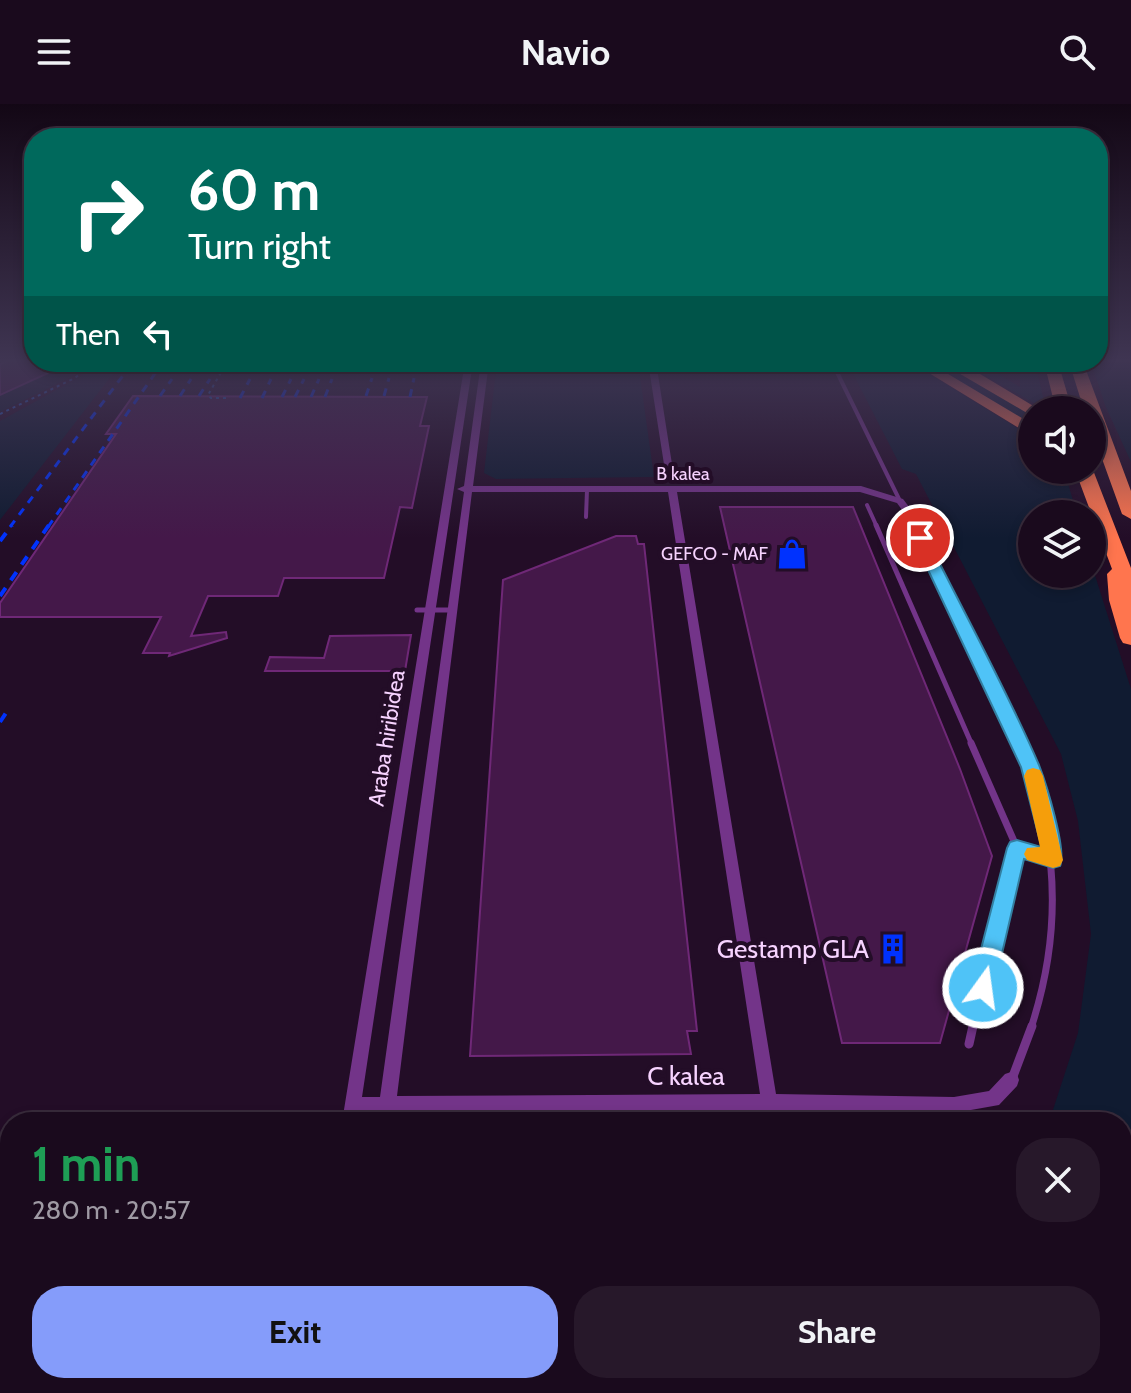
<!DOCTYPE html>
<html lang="en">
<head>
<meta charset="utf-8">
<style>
  body { margin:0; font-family:Cabin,sans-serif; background:#27182a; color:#f1f3f6; height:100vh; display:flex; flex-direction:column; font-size:30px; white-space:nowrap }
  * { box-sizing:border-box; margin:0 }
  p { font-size:26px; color:#9f9aa4 }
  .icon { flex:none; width:44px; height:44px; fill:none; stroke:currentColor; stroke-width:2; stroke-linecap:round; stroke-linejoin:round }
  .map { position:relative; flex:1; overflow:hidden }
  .panel { position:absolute; left:0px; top:1008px; width:1132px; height:282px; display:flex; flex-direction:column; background:#1a0a1d; border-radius:32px 32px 0 0; box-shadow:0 4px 12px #0003,0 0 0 2px #382b3b }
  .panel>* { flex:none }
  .top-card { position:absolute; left:24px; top:24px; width:1084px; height:244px; border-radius:32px; box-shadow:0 4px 12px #0003,0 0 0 2px #382b3b; background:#00695c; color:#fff; overflow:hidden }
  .buttons { position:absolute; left:1018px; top:292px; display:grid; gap:16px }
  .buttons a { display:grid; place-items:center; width:88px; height:88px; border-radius:50%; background:#1a0a1d; box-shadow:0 4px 12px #0003,0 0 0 2px #382b3b; font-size:40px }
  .pin { position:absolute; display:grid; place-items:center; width:68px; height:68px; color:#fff; margin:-34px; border:4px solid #fff; border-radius:50%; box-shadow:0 2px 8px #0007 }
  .me { position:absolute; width:88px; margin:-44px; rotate:14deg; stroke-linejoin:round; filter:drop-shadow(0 0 6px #0008) }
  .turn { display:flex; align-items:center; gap:28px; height:168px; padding:0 32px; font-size:36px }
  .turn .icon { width:104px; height:104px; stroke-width:2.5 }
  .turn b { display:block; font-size:56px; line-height:68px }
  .then { display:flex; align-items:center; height:76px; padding:0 32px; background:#0003; gap:16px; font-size:30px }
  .round { display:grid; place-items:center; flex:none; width:84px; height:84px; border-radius:32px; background:#27182a }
  .overview { display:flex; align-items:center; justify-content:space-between; height:136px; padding:0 32px }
  h1 { font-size:48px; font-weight:700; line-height:60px; color:#1e9e55 }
  .button { display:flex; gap:16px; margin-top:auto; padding:16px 32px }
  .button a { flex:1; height:92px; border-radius:32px; background:#859cfa; color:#111; font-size:32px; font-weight:700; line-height:92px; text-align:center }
  .button a+a { background:#27182a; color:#f1f3f6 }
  header { display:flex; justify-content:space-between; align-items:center; height:104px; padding:0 32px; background:#1a0a1d; font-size:36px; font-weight:700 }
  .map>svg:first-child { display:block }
</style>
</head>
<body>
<header><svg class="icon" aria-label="menu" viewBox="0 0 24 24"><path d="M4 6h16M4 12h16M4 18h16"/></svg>Navio<svg class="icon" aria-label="search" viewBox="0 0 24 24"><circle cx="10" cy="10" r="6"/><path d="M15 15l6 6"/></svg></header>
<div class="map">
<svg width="1131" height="1289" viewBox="0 0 1131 1289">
  <rect width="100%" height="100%" fill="#230d27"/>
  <!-- green -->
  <path fill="#101b31" d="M1098,254H1131V358L1105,301L1091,258H1098Z
    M71,258H89L77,270L0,308V291Z
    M97,258H122L0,416V317L80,273Z
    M497,258H638L654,373L496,375L484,369Z
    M847,258H910L1032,333V366H1064L1077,410H1032V470H1092V462L1131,585V1109L1122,1129V1018H1049L1078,929L1091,830L1078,717L1061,650L916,370L902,365Z
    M926,258H943L1032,310V322Z
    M961,258H977L1020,283V258H1035L1046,306Z
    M935,1280H1060L1057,1289H931Z"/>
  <!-- building -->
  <path fill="#441849" stroke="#6f2877" stroke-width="2" d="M15,254H34V258H72L0,291V260Z
    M133,292L427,293L420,322H429L412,404L400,403L384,474H284L278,492H208L191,532L226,528L227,534L169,552L170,549H143L161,513H0V499L116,330H106Z
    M720,403H853L960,665L992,752L940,939H842Z
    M616,432H636L638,440H644L697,927H687L691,950L470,952L503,476Z
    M411,531L405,567H265L270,553L324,554L330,532Z"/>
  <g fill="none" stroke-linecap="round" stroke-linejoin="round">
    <!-- path -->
    <path stroke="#255dc0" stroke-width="2" stroke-dasharray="3 4" stroke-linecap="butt" d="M226,294H211L208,291L227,258
      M0,310L75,274L94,258"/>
    <!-- service-far3 -->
    <path stroke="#733489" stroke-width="4" d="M832,258L900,397
      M867,401L877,423
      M908,408L915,423
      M586,413L587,386"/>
    <!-- service-far2 -->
    <path stroke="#733489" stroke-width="5" d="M876,421L972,641
      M914,421L1020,641
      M417,506H452"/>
    <!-- service-far1 -->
    <path stroke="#733489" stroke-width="7" d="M971,639L1017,744L973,924
      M1019,639C1059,732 1063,827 1031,924
      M1017,744L1053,756"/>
    <!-- service -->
    <path stroke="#733489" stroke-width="9" d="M969,940L973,922
      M1012,975L1032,922"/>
    <!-- minor -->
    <path fill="#733489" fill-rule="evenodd" d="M465,258H473L362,993H380L464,388L457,385L464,382L481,258H489L473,382H861L903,395L913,408L911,410H905L897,399L860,388H677L776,990L954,993L989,987L1005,970L1011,968L1017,970L1019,976L1017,982L999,1001L954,1009L802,1006L394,1009L393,1018H377L378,1009H360L358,1018H342ZM472,388H668L760,990L397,992Z
      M648,258H656L674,373L670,376L666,373Z
      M298,1280H318L317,1289H297Z
      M340,1280H360L359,1289H339Z"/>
    <!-- motorway -->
    <path fill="#ff754e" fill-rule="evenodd" d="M911,258H928L1032,320V332Z
      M950,258H960L1040,306H1032V311L1027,309L950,264Z
      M1044,258H1058L1072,306H1056Z
      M1069,258H1083L1131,387V415L1122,410L1092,327V306H1084Z
      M1075,366H1093L1131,464V541L1123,539L1120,534L1109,496L1107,470L1112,465Z
      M1131,1155V1210L1122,1214V1159Z
      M1070,1280H1110L1107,1289H1067Z"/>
    <!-- rail-far1 -->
    <path stroke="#0032fe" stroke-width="3" stroke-dasharray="8 7" stroke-linecap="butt" d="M160,292L172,275
      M180,292L191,275
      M199,292L210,275
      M366,292L372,274
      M384,292L389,274
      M282,293L291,275
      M295,293L304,275
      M311,293L319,275
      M325,293L332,275
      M410,293L414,274
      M240,294L250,275
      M262,294L271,275
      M10,423L133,258
      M48,423L163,258"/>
    <!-- rail -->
    <path stroke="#0032fe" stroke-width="4" stroke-dasharray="10 9" stroke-linecap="butt" d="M0,437L12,421
      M0,492L49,421
      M0,618L6,609"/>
  </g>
  <!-- sky -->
  <linearGradient id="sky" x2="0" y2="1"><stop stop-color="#130715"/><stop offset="0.59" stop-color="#3f3552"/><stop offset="1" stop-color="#3f3552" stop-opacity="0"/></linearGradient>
  <rect width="1131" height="434" fill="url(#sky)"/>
  <!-- route -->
  <path fill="#4fc3f7" stroke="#337fa1" stroke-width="2" d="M920,429L927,434C964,509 1006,584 1039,661C1046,679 1067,746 1060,762L1053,764L1024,755L994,884L991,892L983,895L975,892L971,884L1007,744L1010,738L1017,736L1041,743V741L1021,663L913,434Z"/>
  <!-- slow -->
  <path fill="#f59e0b" d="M1033,664L1040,666L1043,672L1063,756L1060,762L1053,764L1027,756L1024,750L1027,744L1040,743L1024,672L1027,666Z"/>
  <!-- icons -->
  <defs>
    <g id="shop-bare" transform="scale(2.4)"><path d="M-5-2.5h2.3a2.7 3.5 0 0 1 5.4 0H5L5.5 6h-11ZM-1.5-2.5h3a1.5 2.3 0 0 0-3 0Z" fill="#0032fe" stroke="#230d27" stroke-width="2.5" paint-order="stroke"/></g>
    <g id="building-bare" transform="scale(2.4)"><path d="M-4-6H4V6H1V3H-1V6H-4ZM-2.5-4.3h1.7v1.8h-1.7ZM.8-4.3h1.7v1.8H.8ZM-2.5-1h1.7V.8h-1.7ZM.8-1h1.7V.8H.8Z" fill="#0032fe" stroke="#230d27" stroke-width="2.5" paint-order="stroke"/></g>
  </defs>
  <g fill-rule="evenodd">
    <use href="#shop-bare" x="792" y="450"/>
    <use href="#building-bare" x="893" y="845"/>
  </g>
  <g text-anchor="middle" stroke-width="8" stroke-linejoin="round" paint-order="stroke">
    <!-- far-street labels -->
    <g font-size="18" fill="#f7d3ff" stroke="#230d27">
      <text x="683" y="376">B kalea</text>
    </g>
    <!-- far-poi labels -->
    <g font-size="18" fill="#f7d3ff" stroke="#230d27" text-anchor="end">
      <text x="768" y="456">GEFCO - MAF</text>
    </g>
    <!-- street labels -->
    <g font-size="22" fill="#f7d3ff" stroke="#230d27">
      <text transform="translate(386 634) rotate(-81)" y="8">Araba hiribidea</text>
    </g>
    <!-- near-poi labels -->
    <g font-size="26" fill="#f7d3ff" stroke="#230d27" text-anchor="end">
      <text x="869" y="854">Gestamp GLA</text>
    </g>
    <!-- near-street labels -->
    <g font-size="26" fill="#f7d3ff" stroke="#230d27">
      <text x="686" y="981">C kalea</text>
    </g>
  </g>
</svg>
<div class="buttons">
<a><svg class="icon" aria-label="sound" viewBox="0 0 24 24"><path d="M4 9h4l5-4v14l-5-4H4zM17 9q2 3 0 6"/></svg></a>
<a><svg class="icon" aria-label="layers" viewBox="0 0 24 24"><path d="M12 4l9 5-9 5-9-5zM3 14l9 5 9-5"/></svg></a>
</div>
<div class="pin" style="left:920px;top:434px;background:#d93025"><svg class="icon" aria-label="arrive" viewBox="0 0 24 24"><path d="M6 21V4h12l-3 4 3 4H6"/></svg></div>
<svg class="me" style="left:983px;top:884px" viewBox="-20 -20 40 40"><circle r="17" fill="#4fc3f7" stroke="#fff" stroke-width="3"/><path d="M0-11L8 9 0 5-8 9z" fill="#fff"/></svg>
<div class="top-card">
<div class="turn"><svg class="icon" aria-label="right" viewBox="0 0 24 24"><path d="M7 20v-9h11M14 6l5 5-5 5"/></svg><div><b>60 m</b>Turn right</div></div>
<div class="then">Then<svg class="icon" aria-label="left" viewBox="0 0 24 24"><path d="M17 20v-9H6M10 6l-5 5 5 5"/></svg></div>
</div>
<section class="panel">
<div class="overview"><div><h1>1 min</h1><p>280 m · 20:57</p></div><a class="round"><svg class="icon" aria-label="close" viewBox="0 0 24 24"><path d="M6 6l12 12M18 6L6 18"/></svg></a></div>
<div class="button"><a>Exit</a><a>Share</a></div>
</section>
</div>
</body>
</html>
